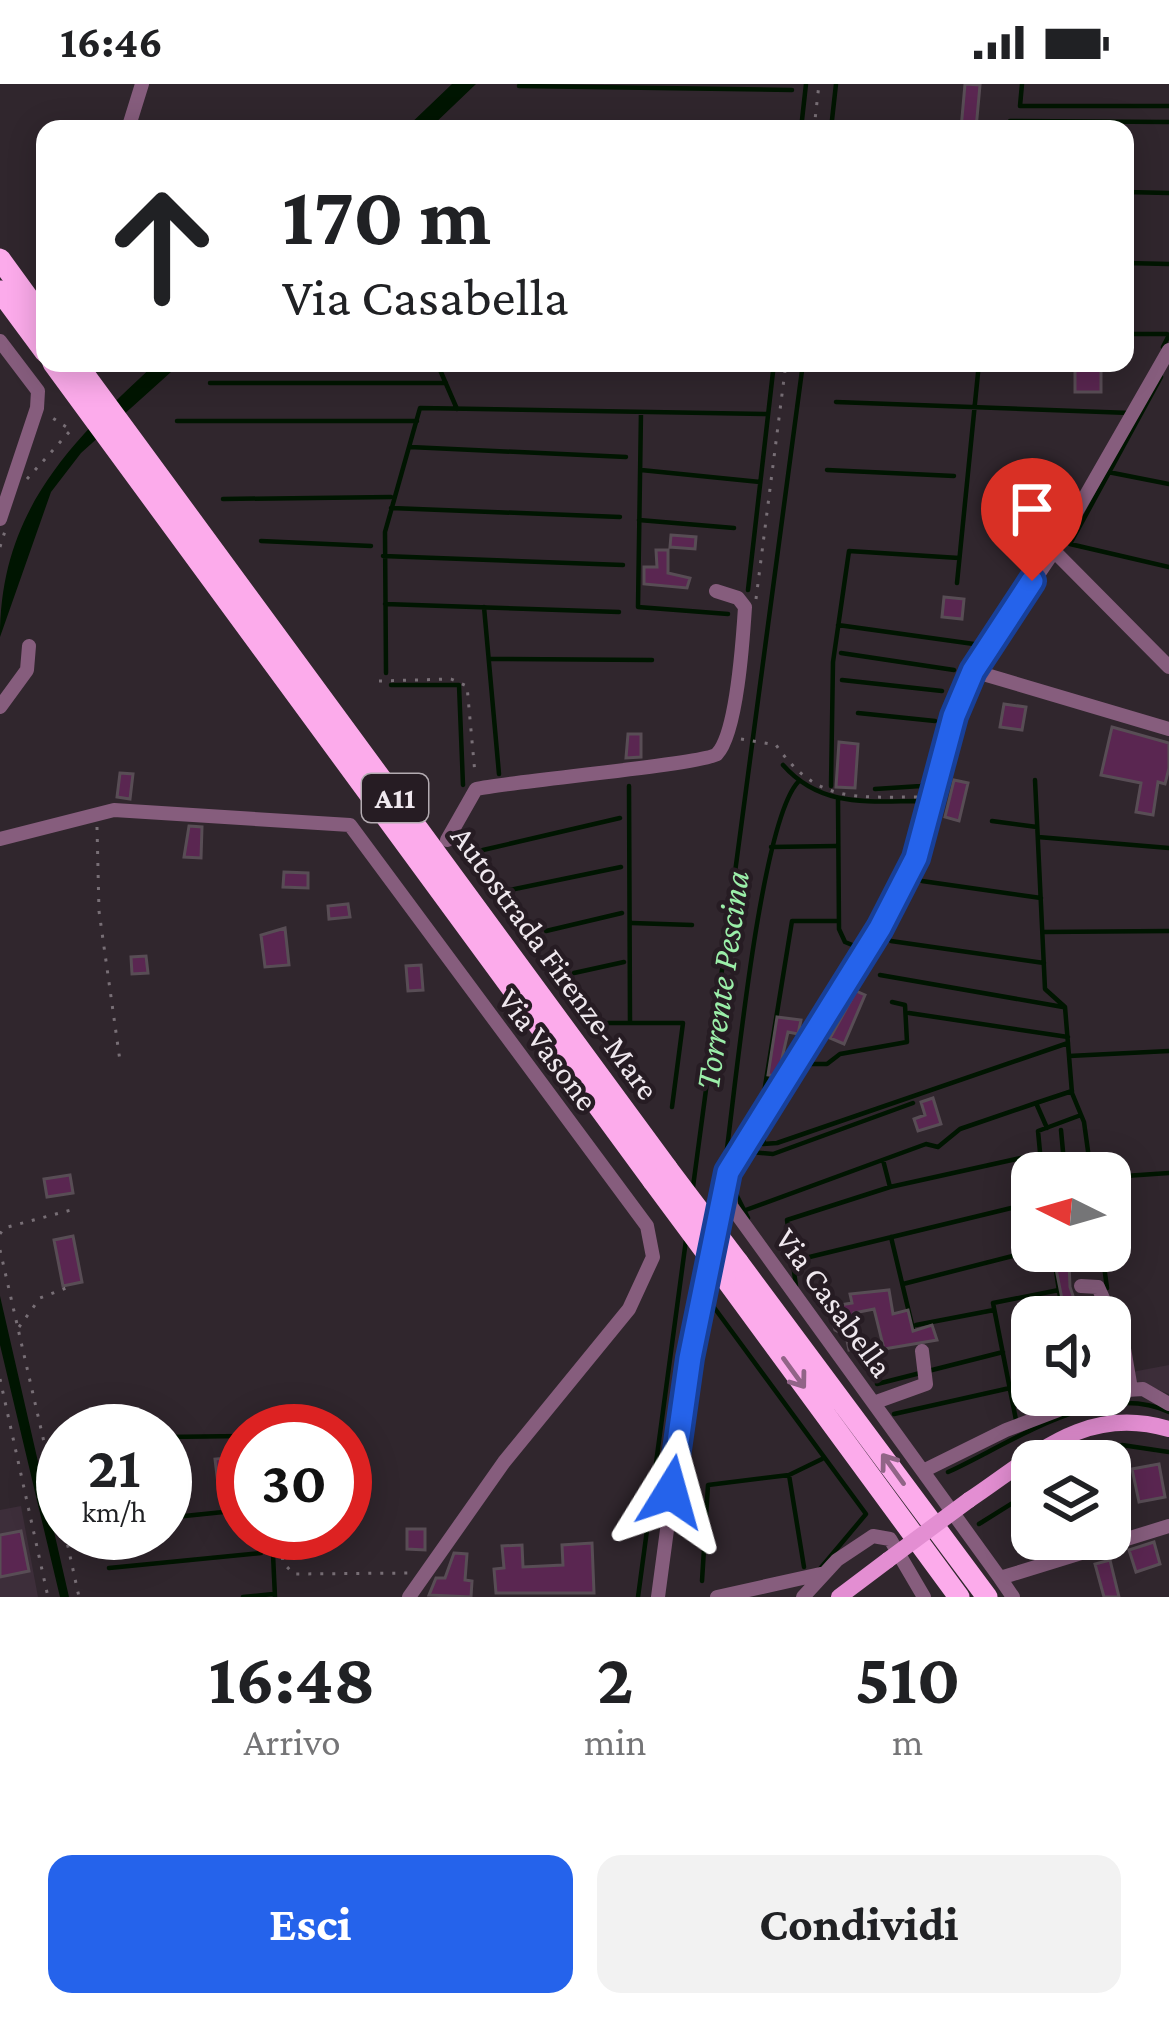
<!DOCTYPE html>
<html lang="it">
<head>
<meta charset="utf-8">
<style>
  body { margin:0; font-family:"Crimson Pro",serif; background:#f2f2f2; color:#202124; height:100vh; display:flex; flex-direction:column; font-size:45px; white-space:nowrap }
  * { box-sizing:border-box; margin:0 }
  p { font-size:39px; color:#757577 }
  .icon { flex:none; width:66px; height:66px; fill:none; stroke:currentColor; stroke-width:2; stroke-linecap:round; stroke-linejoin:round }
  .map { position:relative; height:1513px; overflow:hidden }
  .drawer { display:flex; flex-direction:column; background:#fff; flex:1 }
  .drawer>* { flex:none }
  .guide { position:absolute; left:36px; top:36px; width:1098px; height:252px; border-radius:24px; box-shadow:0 6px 30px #0003; background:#fff; color:#202124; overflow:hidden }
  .needle { width:78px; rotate:275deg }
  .tools { position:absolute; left:1011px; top:1068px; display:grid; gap:24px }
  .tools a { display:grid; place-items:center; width:120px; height:120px; border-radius:24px; background:#fff; box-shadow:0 6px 30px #0003; font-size:60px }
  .speed { position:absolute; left:36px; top:1320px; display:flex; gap:24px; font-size:60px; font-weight:700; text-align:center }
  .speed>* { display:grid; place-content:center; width:156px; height:156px; border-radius:50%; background:#fff; box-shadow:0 6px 30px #0003; line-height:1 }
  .speed small { font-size:30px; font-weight:400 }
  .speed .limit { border:18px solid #d22; background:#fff; color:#111 }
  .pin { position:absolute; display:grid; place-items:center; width:102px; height:102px; color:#fff; margin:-123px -51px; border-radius:50% 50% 50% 0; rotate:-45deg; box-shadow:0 0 12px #0007 }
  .pin .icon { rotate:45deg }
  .me { position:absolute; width:132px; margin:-66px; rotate:8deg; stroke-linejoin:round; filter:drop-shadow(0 0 9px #0008) }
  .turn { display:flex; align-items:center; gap:42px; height:252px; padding:0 48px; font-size:54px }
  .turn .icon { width:156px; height:156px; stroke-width:2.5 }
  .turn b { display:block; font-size:84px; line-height:102px }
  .eta { display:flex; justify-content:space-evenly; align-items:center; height:204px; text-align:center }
  .eta b { font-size:72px; font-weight:700; line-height:84px }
  .cta { display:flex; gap:24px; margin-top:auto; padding:24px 48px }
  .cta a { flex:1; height:138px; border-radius:24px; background:#2563eb; color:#fff; font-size:48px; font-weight:700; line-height:138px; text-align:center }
  .cta a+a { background:#f2f2f2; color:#202124 }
  .status { display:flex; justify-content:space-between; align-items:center; height:84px; padding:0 60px; background:#fff; direction:ltr }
  .status svg { height:33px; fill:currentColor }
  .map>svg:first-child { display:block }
</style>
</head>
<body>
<div class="status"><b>16:46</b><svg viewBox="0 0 49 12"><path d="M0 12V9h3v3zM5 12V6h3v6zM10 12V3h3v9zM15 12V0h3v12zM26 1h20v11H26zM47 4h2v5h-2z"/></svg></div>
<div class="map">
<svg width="1169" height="1513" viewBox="0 0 1169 1513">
  <rect width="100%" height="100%" fill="#30262d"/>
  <!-- built -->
  <path fill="#3d2e3a" d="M1169,1281V1310L1136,1297L1132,1288Z
    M21,1422L38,1513H0V1426Z"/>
  <!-- water -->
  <path fill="#001501" d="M452,0H476L429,45H405Z
    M156,279H181L81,369L51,408L0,553C0,427 70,359 156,279Z
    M0,1212L69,1513H60L0,1261Z"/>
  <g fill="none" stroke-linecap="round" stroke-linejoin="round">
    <!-- stream -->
    <path stroke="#001501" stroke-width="4.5" d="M1022,0L1020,22H1169
      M519,2L792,6
      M1010,37L1169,38
      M801,45L806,0
      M831,45L836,0
      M1125,108L1169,109
      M1125,179L1169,180
      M1125,250H1167
      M1163,263L1169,251
      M437,279L457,325
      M1161,293L1070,460L1169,483
      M210,299H446
      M836,318L1130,329
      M641,328L638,523L728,530
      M177,337H417
      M410,363L626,373
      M641,386L760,398
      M827,386L954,392
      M1108,388L1169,400
      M223,415L391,413
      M391,424L620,433
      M639,436L734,444
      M261,457L371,462
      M383,472L623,481
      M957,499L979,279
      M748,506L774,279
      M385,520L619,528
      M484,523L499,690
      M838,541L981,561
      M980,565L1062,440
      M841,569L954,586
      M490,575L652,576
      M386,589L385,448L420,324L768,330
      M842,596L942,607
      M391,601H459L463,701
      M858,629L935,637
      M783,681C821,724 868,717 920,717L926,724
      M1035,696L1045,905L1065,923L1072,1009L1084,1038L1091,1089
      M629,702L630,939
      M831,702L833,578L849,467L959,474
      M875,705L921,702L932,692
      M838,716L839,845L845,858L862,865
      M992,737L1037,743
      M1038,753L1169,764
      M771,763L836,762
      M483,766L620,734
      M922,797L1041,814
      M510,806L621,783
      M632,839L692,841
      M546,847L622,829
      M1043,848L1169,847
      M891,857L1044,879
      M574,889L624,878
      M880,891L1063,923
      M909,929L1068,953
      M608,939H683L672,1023
      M1069,972L1169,967
      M804,980H827L840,970L907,958L905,921L892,918
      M761,1027L792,837H839
      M766,1041L763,1060L777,1059L1068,959
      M1047,1044L1036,1019L1072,1007
      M1061,1046L1065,1089
      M743,1073L751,1068L773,1070L913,1019
      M883,1076L890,1103
      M725,1080C735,1009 760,739 798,698
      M1042,1089L1038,1047L1081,1031
      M1110,1093L1169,1089
      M693,1103L803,279
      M737,1112L748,1134
      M743,1127L926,1060L938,1063L960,1045L1036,1019
      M891,1153L913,1245
      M1053,1167L1063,1233
      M1102,1167L1107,1204
      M793,1177L1032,1119
      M903,1200L1032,1167
      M796,1202L787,1136L890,1103L1039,1070
      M713,1222L866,1430L819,1486
      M916,1241L994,1226
      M877,1300L1003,1268
      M894,1330L1010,1304
      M1016,1336L993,1219L1059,1206
      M165,1353L243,1352
      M1081,1377L1122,1361L1169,1368
      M165,1387L187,1384
      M948,1388C1010,1360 1100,1295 1169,1328
      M789,1391L804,1483
      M165,1434L243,1426
      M979,1440L1032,1407
      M272,1449L275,1513
      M109,1484L261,1469
      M702,1497L708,1401L789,1391L822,1375
      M243,1513L273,1510
      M638,1513L686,1156"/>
  </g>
  <!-- building -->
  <path fill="#5a2651" stroke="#584d55" stroke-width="3" d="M965,0L980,1L976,45H961Z
    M1075,286H1101V308H1075Z
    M1050,390L1061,391L1056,428L1028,425L1025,442L1010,440L1017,395L1049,399Z
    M671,451L696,453L695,465L670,463Z
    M656,466H668V489L690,494L687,504L644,500V483H657Z
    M944,513L964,515L962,535L942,533Z
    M1004,620L1026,623L1022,646L1000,643Z
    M1112,643L1169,659V684L1165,700L1158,698L1153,731L1136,728L1141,699L1101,691Z
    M628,650H641V673L626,674Z
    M839,658L858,660L855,704L836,703Z
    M120,689L133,690L130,715L117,713Z
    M954,696L968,699L959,737L945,733Z
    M189,742L202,743L201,774L184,773Z
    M284,788L308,789V804L283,803Z
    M348,820L350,833L329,835L328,822Z
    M285,844L289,881L265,883L261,851Z
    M146,872L148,889L132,890L131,873Z
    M421,881L423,906L408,907L406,882Z
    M856,907L865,911L844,960L830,954Z
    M777,933L801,936L798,950L788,948L778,992L768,991Z
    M933,1014L941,1040L918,1047L914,1035L925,1031L921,1018Z
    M70,1091L73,1109L47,1113L44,1095Z
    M73,1152L82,1198L63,1202L54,1156Z
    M1069,1178L1070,1203L1080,1233H1065L1061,1210L1055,1180Z
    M889,1206L893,1230L908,1226L913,1247L932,1241L937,1256L884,1265L874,1225L854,1229L861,1264L849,1266L846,1252L835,1246L832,1235L842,1233L840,1221L852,1219L850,1210Z
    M238,1373L240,1397L218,1400L215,1375Z
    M1159,1380L1165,1413L1139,1418L1132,1385Z
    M407,1445H425V1466L407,1465Z
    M21,1447L29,1487L0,1493V1451Z
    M1154,1458L1160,1480L1136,1488L1129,1466Z
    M592,1459L594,1509H496L494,1485L504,1484L502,1462L522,1461L523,1483L563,1481L562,1461Z
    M454,1469L467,1470L465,1496L472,1497L471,1513L429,1511L436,1494H445Z
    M1110,1476L1119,1513H1104L1095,1480Z"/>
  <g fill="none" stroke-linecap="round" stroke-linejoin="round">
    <!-- path -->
    <path stroke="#786f76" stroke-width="3" stroke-dasharray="3 9" stroke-linecap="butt" d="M814,45L819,0
      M27,395L71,346L48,331
      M0,463L5,447
      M756,515L786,279
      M379,597L451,595L467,602L475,690
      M741,655L776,661C817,719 853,713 920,713
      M97,743L99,827L120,977
      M0,1150L4,1144L71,1126
      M0,1166L63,1441
      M19,1243L40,1214L66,1204
      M0,1295L48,1513
      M65,1449L79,1513
      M280,1449L283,1479L294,1490L411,1489"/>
    <!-- minor -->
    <path stroke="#865d7d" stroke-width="14" d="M128,45L142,0
      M0,257L38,307L37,324L0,435
      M1054,467L1169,583
      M973,587L1169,645
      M0,623L27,586L29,562
      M0,755L114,726L350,741L647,1142L653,1173L629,1225L504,1378L409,1513
      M447,756L476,705C512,697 706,680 717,670C737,649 743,554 745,523L738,514L716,507
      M1081,1202L1098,1203L1123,1259L1131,1305
      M1110,1307L1143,1305L1169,1320
      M876,1318L926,1300L922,1267
      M925,1386L1006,1346L1098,1311
      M1000,1494L731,1122L728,1088L820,949L916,774L954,632L973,587L1054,467L1169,266
      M658,1513L690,1274L711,1174
      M717,1513L825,1489
      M803,1513L837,1476L873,1452L890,1455L924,1513
      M1013,1513L1000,1494L1169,1442"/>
    <!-- major -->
    <path stroke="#e38ed2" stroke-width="16" d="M969,1416C1035,1372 1085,1320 1169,1345
      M839,1513L888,1476"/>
    <!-- highway -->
    <path stroke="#fcabeb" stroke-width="21" d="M0,175L45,237
      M0,207L45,268
      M53,279L653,1097
      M76,279L667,1084
      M738,1178L987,1513
      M725,1194L959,1513"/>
    <!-- major-bridge -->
    <path stroke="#e38ed2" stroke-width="16" d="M888,1476L969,1416"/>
    <!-- highway-bridge -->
    <path stroke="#fcabeb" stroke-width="21" d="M667,1084L738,1178
      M653,1097L725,1194"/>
  </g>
  <!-- one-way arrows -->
  <defs><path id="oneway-shaft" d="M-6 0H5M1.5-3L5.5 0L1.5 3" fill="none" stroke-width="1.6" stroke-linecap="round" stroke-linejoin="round" transform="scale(3)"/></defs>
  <g stroke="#916487">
    <use href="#oneway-shaft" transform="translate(794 1289) rotate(54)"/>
    <use href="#oneway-shaft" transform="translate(893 1385) rotate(-126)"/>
  </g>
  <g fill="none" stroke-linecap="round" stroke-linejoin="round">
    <!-- route casing -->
    <g stroke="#184099" stroke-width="30">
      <path id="route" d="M671,1408L690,1274L728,1088L880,844L916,774L954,632L973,587L1032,497"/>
    </g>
    <!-- route -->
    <use href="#route" stroke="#2563eb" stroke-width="21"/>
  </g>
  <g text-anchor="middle" stroke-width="9" stroke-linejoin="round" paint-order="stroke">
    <!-- shield labels -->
    <rect fill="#261c23" stroke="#b3abb1" stroke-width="3" x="362" y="690" width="66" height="48" rx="9"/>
    <g font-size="30" font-weight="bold" fill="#efe8ee">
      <text x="395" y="724">A11</text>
    </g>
    <!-- street labels -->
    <g font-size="33" fill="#efe8ee" stroke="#261c23">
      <text transform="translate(556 878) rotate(54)" y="12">Autostrada Firenze-Mare</text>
      <text transform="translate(549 965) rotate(53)" y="12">Via Vasone</text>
      <text transform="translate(835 1218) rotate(54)" y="12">Via Casabella</text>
    </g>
    <!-- water labels -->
    <g font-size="36" font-style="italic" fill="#9befa9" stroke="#261c23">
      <text transform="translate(721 896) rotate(-82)" y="13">Torrente Pescina</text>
    </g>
  </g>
</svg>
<div class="tools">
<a><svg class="needle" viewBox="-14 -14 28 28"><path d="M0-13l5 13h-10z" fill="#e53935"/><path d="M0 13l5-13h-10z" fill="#757577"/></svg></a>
<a><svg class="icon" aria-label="sound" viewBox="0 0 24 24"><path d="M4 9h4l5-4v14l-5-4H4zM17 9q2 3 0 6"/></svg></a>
<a><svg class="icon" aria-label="layers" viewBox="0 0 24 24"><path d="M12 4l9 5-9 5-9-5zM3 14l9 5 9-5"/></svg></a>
</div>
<div class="speed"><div>21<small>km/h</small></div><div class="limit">30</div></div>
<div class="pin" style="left:1032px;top:497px;background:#d93025"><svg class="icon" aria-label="arrive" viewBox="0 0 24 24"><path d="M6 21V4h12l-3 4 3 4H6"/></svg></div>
<svg class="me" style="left:671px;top:1408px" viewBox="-20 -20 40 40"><path d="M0-17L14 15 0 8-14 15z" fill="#2563eb" stroke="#fff" stroke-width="4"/></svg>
<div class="guide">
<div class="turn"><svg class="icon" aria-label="ahead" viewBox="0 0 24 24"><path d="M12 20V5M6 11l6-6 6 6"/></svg><div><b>170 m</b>Via Casabella</div></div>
</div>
</div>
<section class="drawer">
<div class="eta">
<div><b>16:48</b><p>Arrivo</p></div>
<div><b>2</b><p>min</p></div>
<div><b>510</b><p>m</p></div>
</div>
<div class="cta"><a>Esci</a><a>Condividi</a></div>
</section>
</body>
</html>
